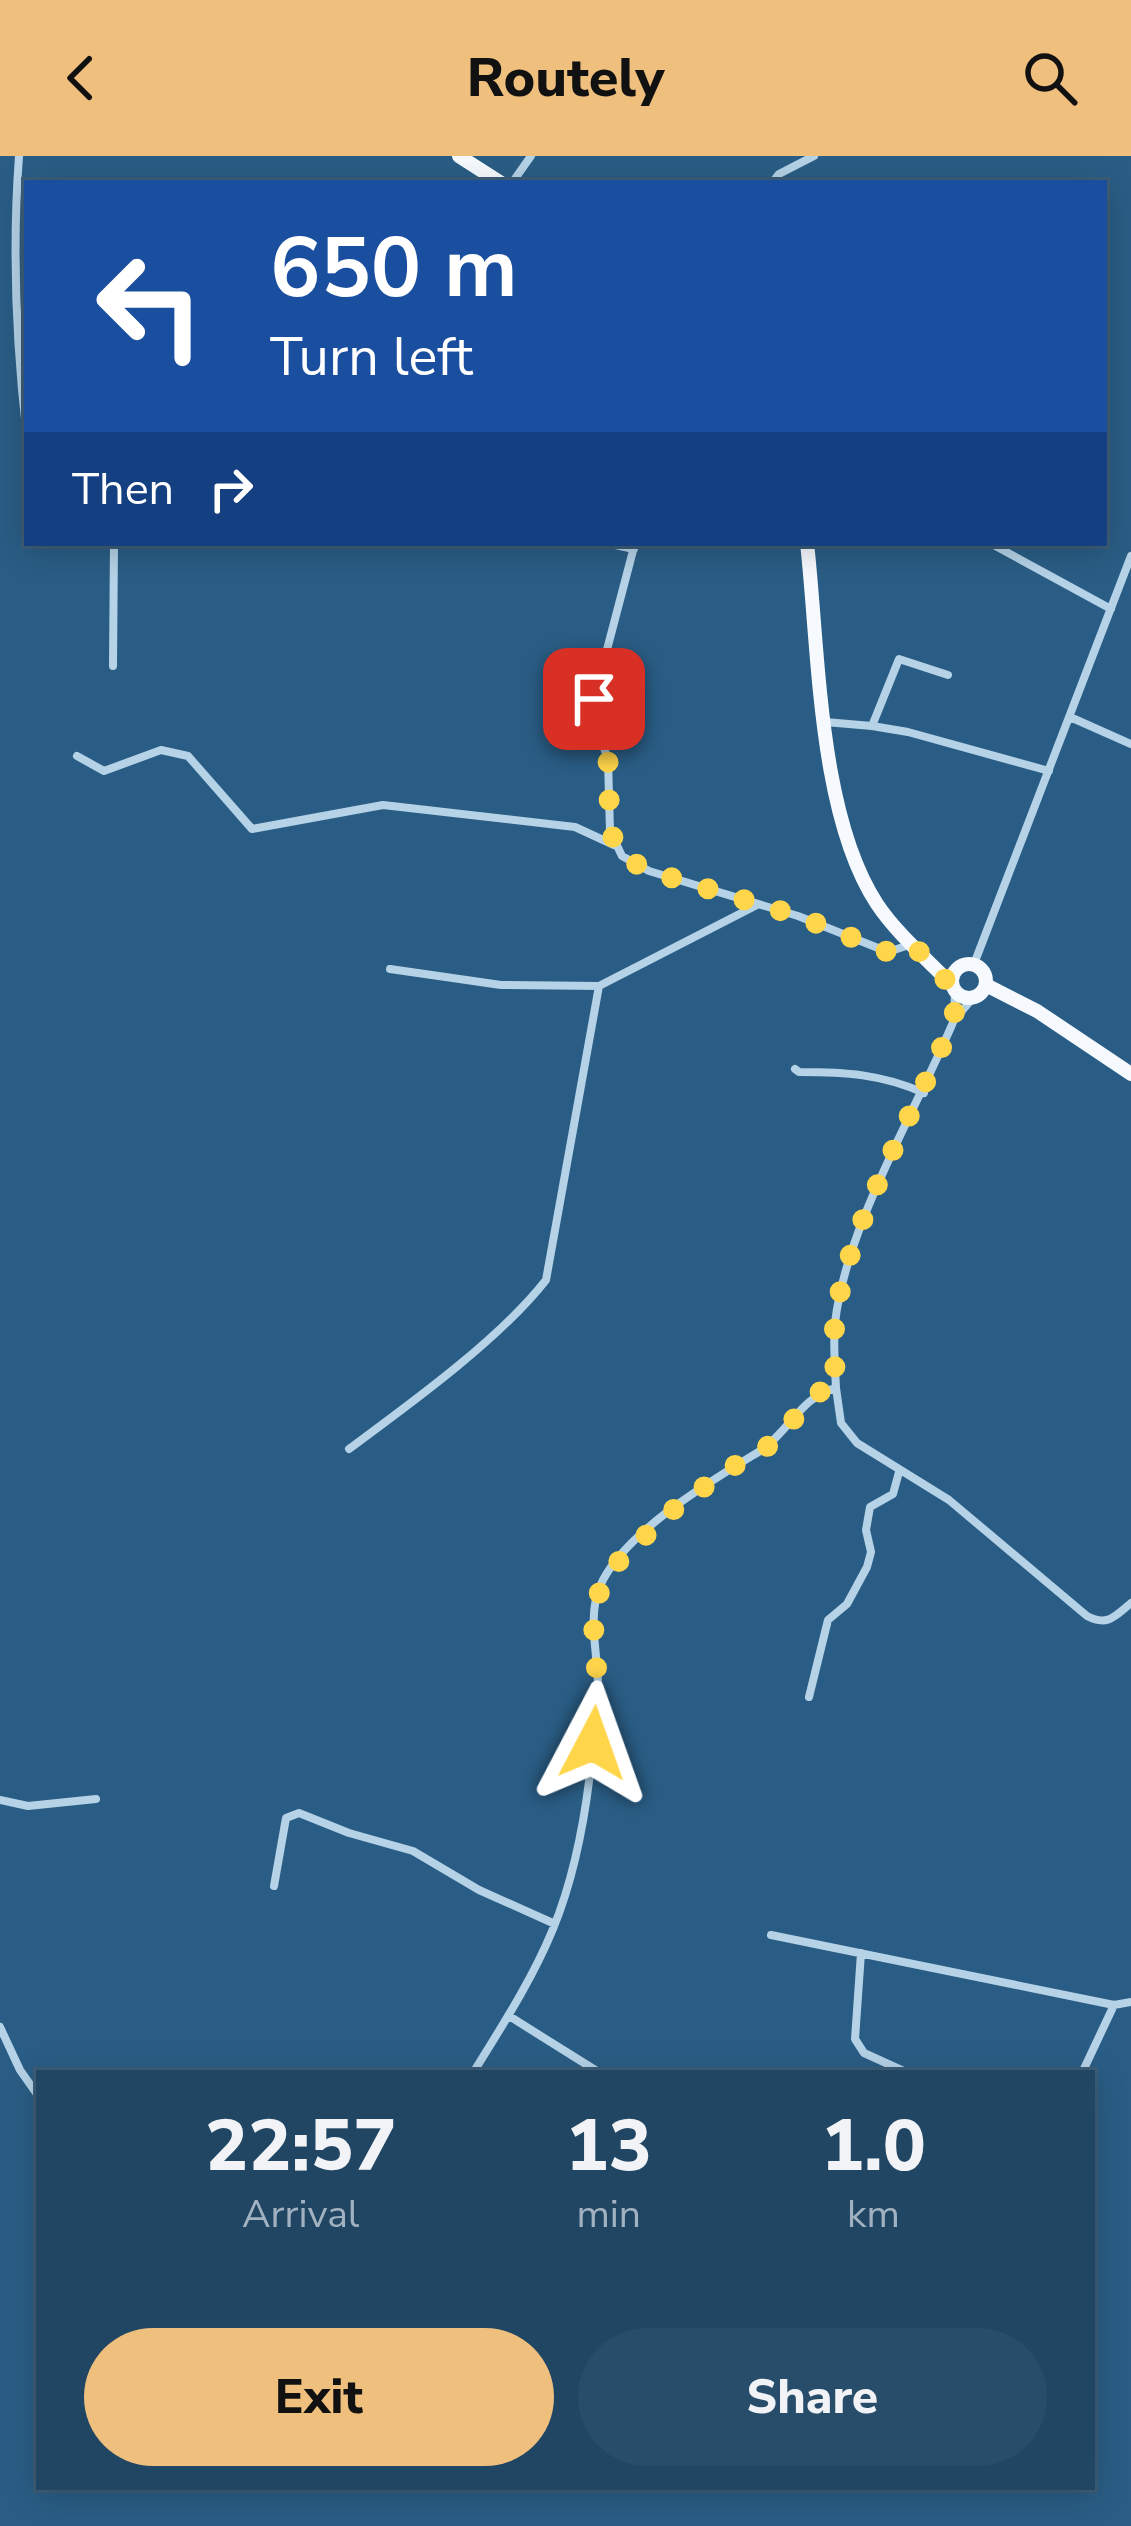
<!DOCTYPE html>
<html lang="en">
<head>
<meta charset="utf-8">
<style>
  body { margin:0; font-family:"Nunito Sans",sans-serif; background:#284d6a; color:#f1f3f6; height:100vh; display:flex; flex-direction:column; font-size:45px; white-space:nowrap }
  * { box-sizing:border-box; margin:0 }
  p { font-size:39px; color:#a2b1bf }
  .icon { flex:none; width:66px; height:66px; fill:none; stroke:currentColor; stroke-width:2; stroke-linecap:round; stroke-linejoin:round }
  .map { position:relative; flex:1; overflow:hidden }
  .panel { position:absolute; left:36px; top:1914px; width:1059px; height:420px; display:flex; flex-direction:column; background:#204664; border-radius:0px; box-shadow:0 6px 30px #0003,0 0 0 3px #3d5e78 }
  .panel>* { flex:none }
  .banner { position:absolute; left:24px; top:24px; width:1083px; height:366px; border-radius:0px; box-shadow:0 6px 30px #0003,0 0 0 3px #3d5e78; background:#1a4fa0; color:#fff; overflow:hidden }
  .pin { position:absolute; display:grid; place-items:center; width:102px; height:102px; color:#fff; margin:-51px; border-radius:24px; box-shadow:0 6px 18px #0006 }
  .me { position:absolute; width:132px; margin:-66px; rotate:4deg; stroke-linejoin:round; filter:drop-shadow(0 0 9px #0008) }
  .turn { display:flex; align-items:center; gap:42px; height:252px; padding:0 48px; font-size:54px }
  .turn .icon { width:156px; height:156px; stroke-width:2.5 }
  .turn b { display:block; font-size:84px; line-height:102px }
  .then { display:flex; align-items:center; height:114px; padding:0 48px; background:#0003; gap:24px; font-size:45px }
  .eta { display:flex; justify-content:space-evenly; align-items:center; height:204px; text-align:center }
  .eta b { font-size:72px; font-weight:800; line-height:84px }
  .primary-button { display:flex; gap:24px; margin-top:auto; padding:24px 48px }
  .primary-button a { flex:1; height:138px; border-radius:72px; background:#eebf7d; color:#111; font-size:48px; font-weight:800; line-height:138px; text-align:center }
  .primary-button a+a { background:#284d6a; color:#f1f3f6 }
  header { display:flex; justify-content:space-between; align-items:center; height:156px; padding:0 48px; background:#eebf7d; color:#111; font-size:54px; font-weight:800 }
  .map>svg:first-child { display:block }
</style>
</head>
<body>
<header><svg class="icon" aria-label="back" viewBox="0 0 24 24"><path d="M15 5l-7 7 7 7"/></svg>Routely<svg class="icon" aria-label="search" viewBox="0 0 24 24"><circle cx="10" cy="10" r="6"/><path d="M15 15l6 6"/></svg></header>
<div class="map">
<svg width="1131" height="2370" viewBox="0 0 1131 2370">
  <rect width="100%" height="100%" fill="#2a5d85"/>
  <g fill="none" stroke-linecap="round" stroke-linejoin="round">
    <!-- minor -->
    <path stroke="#b5d2e7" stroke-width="8" d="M19,0C12,94 16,188 27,282
      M512,27L531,0
      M772,27L779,18L814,0
      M606,387L634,393
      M635,387L594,543L596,567L608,604L610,675L622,700L649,715L798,760L888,796L912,788
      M990,387L1111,453
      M113,510L114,387
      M1070,561L1131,588
      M825,566L872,570L899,503L948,519
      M872,570L908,576L1049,615
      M77,600L104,615L161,594L188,600L252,673L383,649L575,671L614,689
      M974,808L1131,400
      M390,813L501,829L599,830L757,749
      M955,835L954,864L973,842
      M795,913L799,916C844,916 882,918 924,937
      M836,1232L841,1267L857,1287L949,1344L1087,1460C1108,1471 1115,1460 1131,1447
      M349,1293C410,1248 500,1183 546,1124L599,830
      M809,1541L828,1464L847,1448L867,1411L871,1396L866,1374L870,1351L893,1338L899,1316
      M0,1644L28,1650L96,1643
      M274,1730L286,1662L299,1657L349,1677L413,1695L479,1734L555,1768
      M771,1779L1114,1849L1131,1846
      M861,1797L855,1883L864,1897L908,1917
      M509,1860L600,1917
      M0,1871L20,1914L39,1941
      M473,1917C502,1870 532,1824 553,1773C578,1712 589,1641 594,1576C596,1561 598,1545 598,1530C598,1497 587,1462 600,1430C624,1376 711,1325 760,1295C788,1277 801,1240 836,1232C835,1210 833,1188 835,1167C846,1070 916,955 954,864
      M1082,1917L1114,1849"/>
    <!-- primary -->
    <path stroke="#f6fafe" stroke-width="14" d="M459,0L501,27
      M807,387C819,494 818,658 877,748C897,778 927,803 952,829
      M952 825a17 17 0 1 1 34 0a17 17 0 1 1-34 0Z
      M986,829L1037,855L1131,918"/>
  </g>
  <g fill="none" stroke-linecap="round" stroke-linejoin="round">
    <!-- route -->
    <path stroke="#ffd54a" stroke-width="21" stroke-dasharray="0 37.8" d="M593,1587L598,1533L593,1462L601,1430L612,1412L669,1357L727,1314L766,1292L821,1235L836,1232C835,1210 833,1188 835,1166C846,1070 916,955 954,863L956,835L912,788L888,796L798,760L649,715L622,700L610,675L608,604L596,567L594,543"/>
  </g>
</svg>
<div class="pin" style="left:594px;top:543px;background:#d93025"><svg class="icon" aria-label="arrive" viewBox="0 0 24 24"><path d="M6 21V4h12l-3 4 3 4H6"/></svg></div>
<svg class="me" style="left:593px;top:1587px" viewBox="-20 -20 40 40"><path d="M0-17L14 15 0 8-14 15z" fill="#ffd54a" stroke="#fff" stroke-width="4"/></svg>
<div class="banner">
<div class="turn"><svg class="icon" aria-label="left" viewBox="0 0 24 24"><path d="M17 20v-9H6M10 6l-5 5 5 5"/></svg><div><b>650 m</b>Turn left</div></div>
<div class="then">Then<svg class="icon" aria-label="right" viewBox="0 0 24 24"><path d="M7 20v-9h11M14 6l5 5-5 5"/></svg></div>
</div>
<section class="panel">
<div class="eta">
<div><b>22:57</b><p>Arrival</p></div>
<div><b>13</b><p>min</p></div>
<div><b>1.0</b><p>km</p></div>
</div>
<div class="primary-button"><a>Exit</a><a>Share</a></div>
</section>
</div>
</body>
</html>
